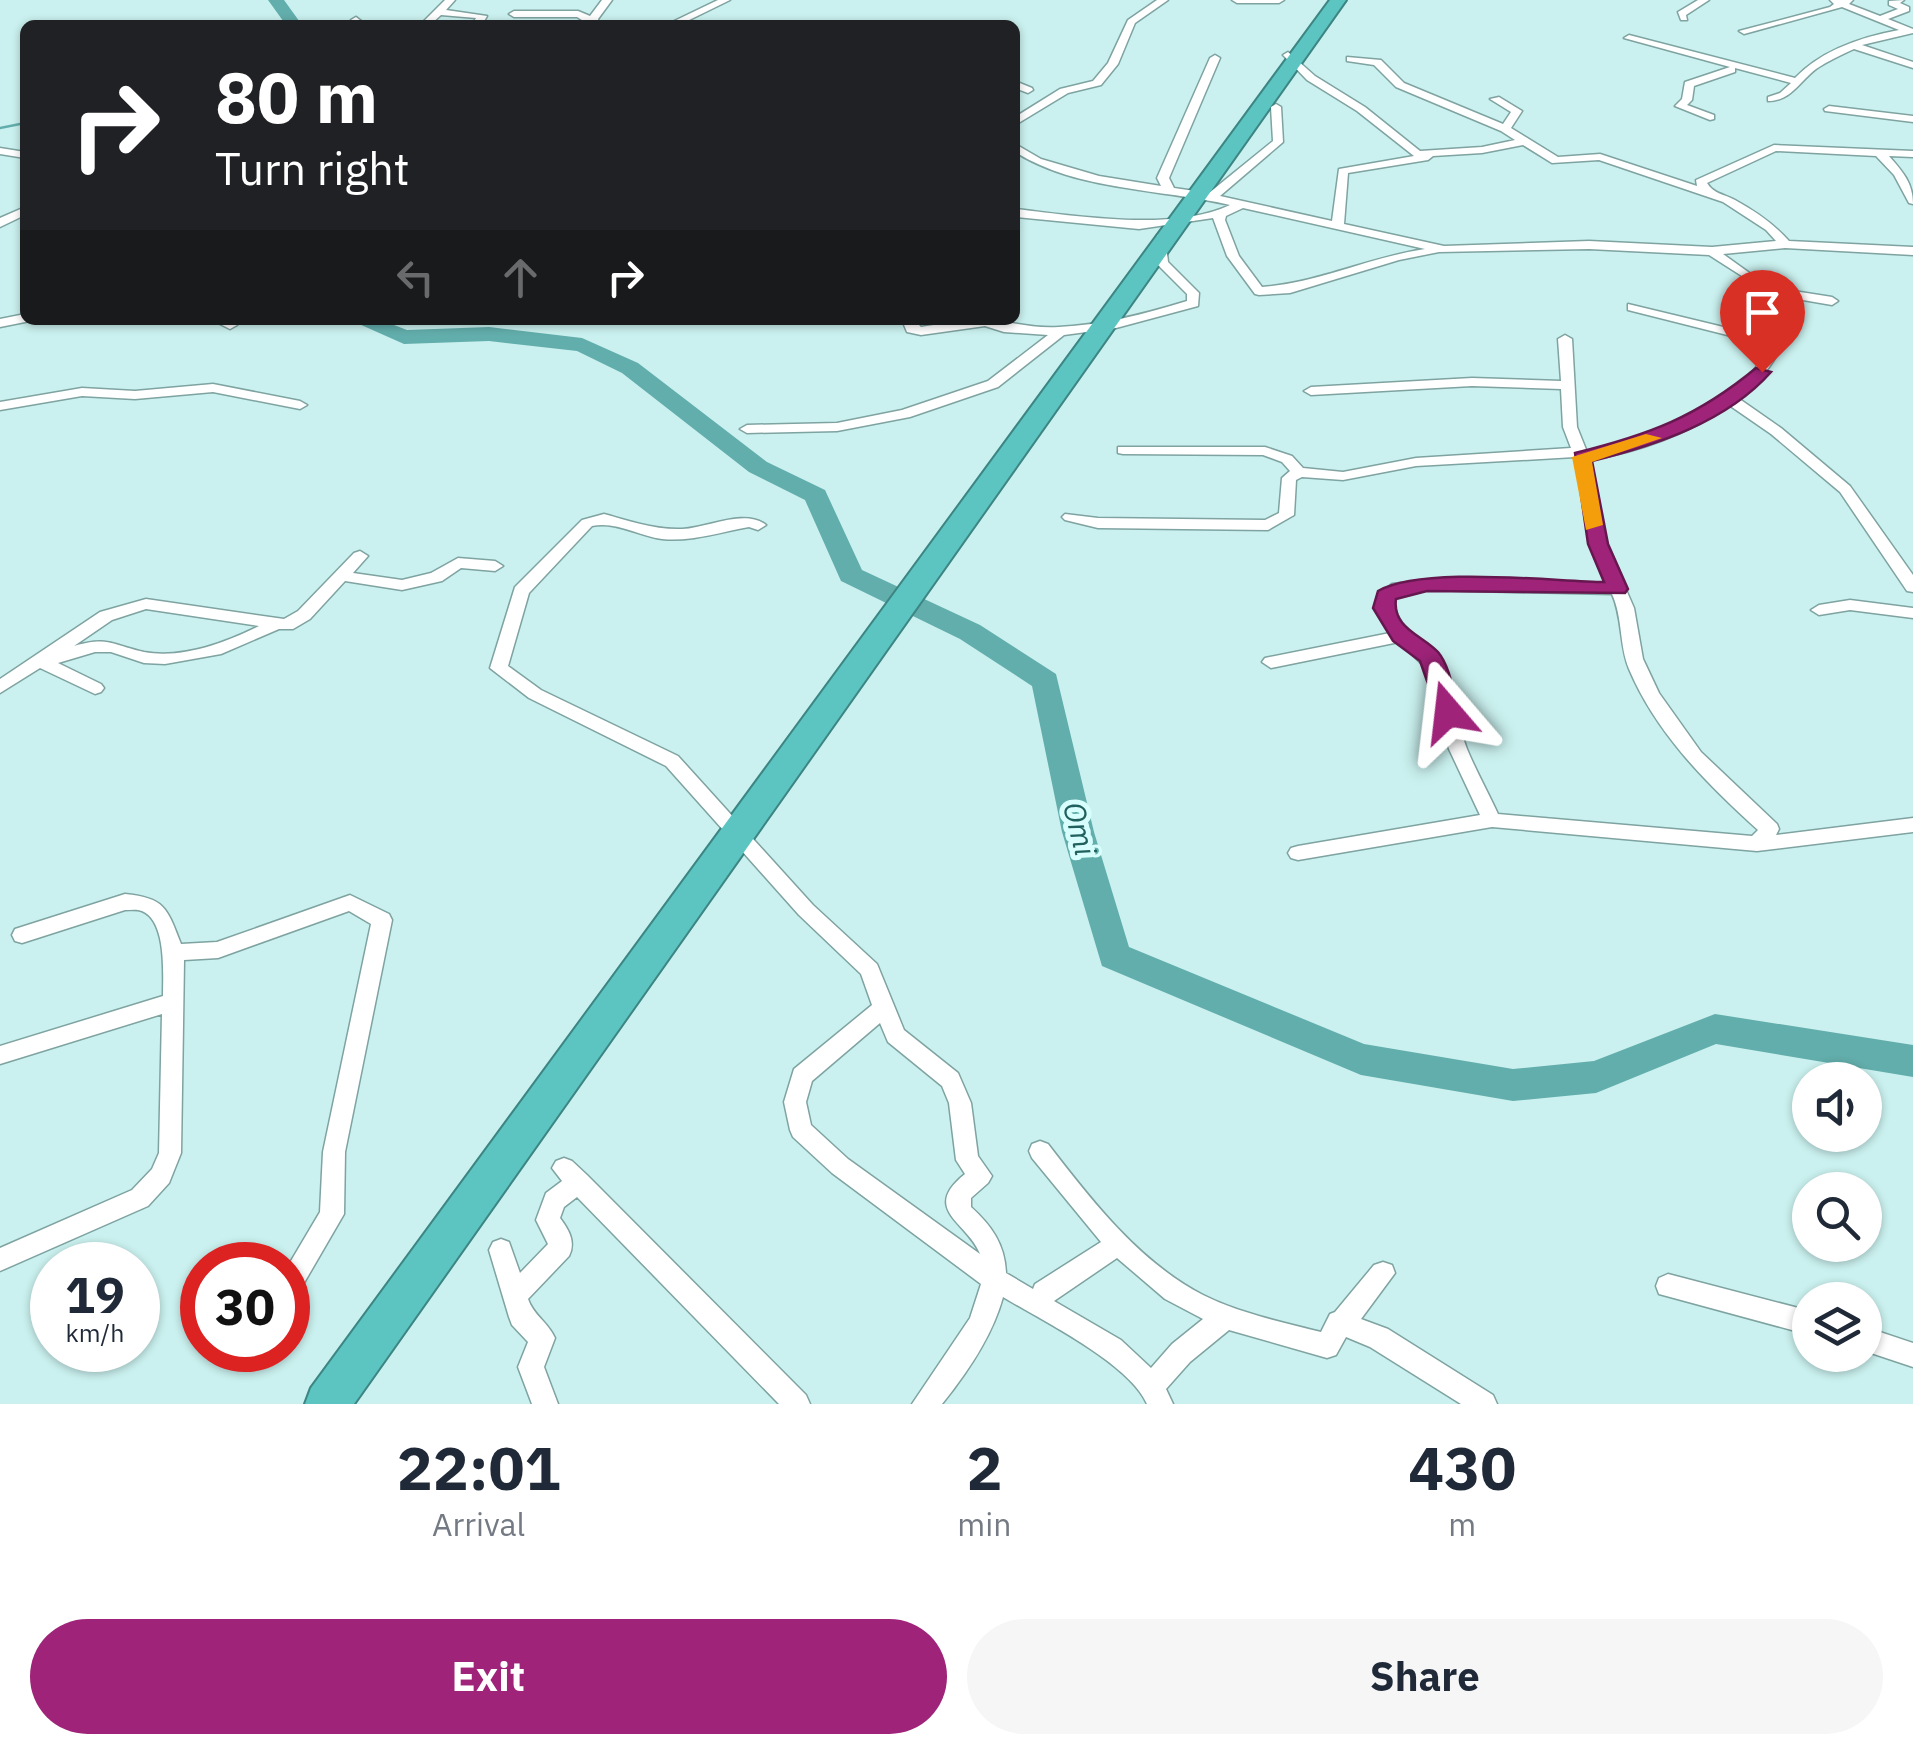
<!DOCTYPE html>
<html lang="en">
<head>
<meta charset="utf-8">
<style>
  body { margin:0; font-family:"IBM Plex Sans",sans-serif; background:#f6f6f7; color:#1f2937; height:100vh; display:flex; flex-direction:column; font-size:38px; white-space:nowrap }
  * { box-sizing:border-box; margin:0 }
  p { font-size:32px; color:#747a83 }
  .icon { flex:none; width:55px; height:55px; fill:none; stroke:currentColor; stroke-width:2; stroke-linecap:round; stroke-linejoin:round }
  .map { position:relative; height:1404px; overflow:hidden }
  .drawer { display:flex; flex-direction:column; background:#fff; flex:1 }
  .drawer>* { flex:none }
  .guide { position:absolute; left:20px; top:20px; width:1000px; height:305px; border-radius:15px; box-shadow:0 2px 8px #0004; background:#202124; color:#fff; overflow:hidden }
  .fabs { position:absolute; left:1792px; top:1062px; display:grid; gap:20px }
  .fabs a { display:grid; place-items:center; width:90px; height:90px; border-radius:50%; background:#fff; box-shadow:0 2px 8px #0004; font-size:50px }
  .speed { position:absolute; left:30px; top:1242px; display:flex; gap:20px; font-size:50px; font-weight:700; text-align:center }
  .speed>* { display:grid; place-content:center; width:130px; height:130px; border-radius:50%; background:#fff; box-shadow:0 2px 8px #0004; line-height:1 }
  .speed small { font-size:25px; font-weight:400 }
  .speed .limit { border:15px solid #d22; background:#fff; color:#111 }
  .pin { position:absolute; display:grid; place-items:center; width:85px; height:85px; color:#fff; margin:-102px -42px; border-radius:50% 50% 50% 0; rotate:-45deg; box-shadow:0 0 10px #0007 }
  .pin .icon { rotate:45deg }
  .me { position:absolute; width:110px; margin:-55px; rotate:343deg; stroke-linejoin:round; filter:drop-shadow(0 0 8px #0008) }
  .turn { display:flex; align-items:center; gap:35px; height:210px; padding:0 30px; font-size:45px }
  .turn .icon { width:130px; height:130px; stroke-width:2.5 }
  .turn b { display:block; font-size:70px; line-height:85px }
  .lanes { display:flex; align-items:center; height:95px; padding:0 30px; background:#0003; justify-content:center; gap:50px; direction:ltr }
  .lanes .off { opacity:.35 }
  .eta { display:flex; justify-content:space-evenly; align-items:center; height:170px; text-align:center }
  .eta b { font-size:60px; font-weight:700; line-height:70px }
  .button { display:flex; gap:20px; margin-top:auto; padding:20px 30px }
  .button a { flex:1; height:115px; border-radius:60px; background:#9e2379; color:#fff; font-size:40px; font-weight:700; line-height:115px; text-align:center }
  .button a+a { background:#f6f6f7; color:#1f2937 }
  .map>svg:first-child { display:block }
</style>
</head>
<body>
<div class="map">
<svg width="1913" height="1404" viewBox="0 0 1913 1404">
  <rect width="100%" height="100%" fill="#caf1ef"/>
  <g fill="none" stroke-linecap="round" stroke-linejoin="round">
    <!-- stream -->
    <path stroke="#62aeac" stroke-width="2.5" d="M0,128L25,123"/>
    <!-- river -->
    <path fill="#62aeac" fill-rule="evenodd" d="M268,0H284L302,25H286Z
      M350,320H381L407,330L489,327L582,338L638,363L767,462L825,490L862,570L980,625L1056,674L1094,832L1129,947L1364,1044L1513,1069L1594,1061L1715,1014L1913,1045V1077L1716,1044L1596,1093L1513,1101L1361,1075L1102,966L1062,832L1032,686L960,639L841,581L805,500L749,472L622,373L577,351L489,341L404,344Z"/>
    <!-- street casing -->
    <g stroke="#7ea3a1" stroke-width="3">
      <path id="street" d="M445,0H455L446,10L487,16L482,25H472L476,18L441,15L430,25H420Z
        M602,0H612L598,19L600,25H590L577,17H514L509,14L514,11H578L590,16Z
        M718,0H730L679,25H666Z
        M1157,0H1168L1135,23L1118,64L1101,85L1068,93L1015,125V117L1060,89L1093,81L1108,63L1128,20Z
        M1232,0H1284L1279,3H1237Z
        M1698,0H1709L1686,15L1687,20H1681L1678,12Z
        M1830,0H1853L1849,4L1880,16L1898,9L1889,5V1L1904,0L1900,3L1909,7V11L1888,19L1913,29V33L1862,45L1913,62V68L1854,49C1841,55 1828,61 1816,69C1799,82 1791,101 1768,101V97L1780,93L1791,83L1735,68V72L1694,86L1692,100L1687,105L1714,115V119L1710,120L1675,106L1682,99L1685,82L1730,67L1624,38L1629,35L1795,78C1822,50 1861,37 1899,30L1842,7L1744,34L1739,31L1830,7L1834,4Z
        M356,17L366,25H356L351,20Z
        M1288,52L1315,76L1365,107L1420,151L1482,147L1515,140L1501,131L1396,87L1374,65L1347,61V57L1381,60L1404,83L1503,124L1511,112L1490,99L1499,97L1522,111L1511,128L1558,157L1600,154L1697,186L1696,180L1774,145L1913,151V157L1889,156C1903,172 1913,183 1913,204L1909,203L1894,175L1876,156L1776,151L1707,183C1714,194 1724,194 1735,200C1755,211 1773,223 1789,241L1913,247V255L1785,248L1723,254L1769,287L1832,297L1838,301L1832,305L1774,295C1777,304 1784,317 1784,326C1785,356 1759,381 1738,398L1781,428L1850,486L1913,575V592L1907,591L1840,492L1771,434L1729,405C1689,434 1638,452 1590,460L1606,544L1634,608L1643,659L1659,693L1701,752L1777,824L1779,829L1776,835L1913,818V832L1757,851L1492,827L1298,860L1291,858L1288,853L1291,848L1298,846L1480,815L1449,749L1428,670L1399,642L1271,668L1262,662L1265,658L1390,633L1381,620L1378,596L1392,584L1427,580L1607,584L1590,544L1575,457L1416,466L1343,480L1302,477L1296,480L1294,515L1268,530L1098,528L1065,520L1062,517L1065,514L1098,518L1265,520L1279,513L1282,478L1290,471L1282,462L1263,455L1123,454L1118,453V447H1265L1292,456L1303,468L1343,472L1416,458L1571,448L1563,427L1561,389L1472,386L1311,395L1304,391L1311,387L1472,378L1561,381L1558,339L1565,335L1572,339L1577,427L1587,452C1638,443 1753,401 1767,345L1628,310V304L1769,338L1772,325L1761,294L1745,278L1709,255L1589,249L1439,252L1399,260L1290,293L1259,295L1255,294L1227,256L1213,218L1139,229L1015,217V209C1077,216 1172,232 1230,205C1160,189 1077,191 1015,152V144L1041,159L1099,176L1161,186L1157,178L1210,58L1215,55L1220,58L1169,178L1174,188L1209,193L1273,141L1271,107L1276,104L1281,107L1283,142L1220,196L1332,221L1339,169L1414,156L1357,111L1307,80L1283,55ZM1523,145L1552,163L1599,160L1723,202L1766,230L1776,241L1712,247L1589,241L1444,246L1344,224L1348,173L1428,160L1433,156L1482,153ZM1243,208L1425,249C1370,257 1318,283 1262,287L1239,256L1225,220L1226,216ZM1427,590L1612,594C1623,618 1619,645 1629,669C1656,733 1707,784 1758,830L1752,836L1498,814C1488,792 1476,771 1467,749C1457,723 1456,691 1443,666C1428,639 1394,632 1394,598L1402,593Z
        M1015,81L1032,88L1033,90L1028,93L1015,88Z
        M1829,106L1913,116V122L1825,111L1824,109Z
        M0,148L25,152V158L0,154Z
        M25,207V215L0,227V218Z
        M1157,235H1165L1168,262L1199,293L1198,306L1116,328L1064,335L998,387L910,417L837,431L747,433L740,429L747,425L837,423L902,410L988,381L1048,335L1004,332L985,326L921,335L907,332L902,320H914L921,327C944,324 967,318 990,320C1013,322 1034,329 1059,327C1102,325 1145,314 1187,301V294L1156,263Z
        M25,314V320L30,321L0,327V319Z
        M212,320H229L237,325L230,329Z
        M213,384L300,401L307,405L300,409L213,392L135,399L82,396L0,410V402L82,388L135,391Z
        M604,514C630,521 655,530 682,529C707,528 745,508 766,525L758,530L749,527C721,532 691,542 662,539C639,536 616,521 592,526L529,593L508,666L541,690L678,756L813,905L877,964L904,1030L958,1073L971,1103L978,1156L992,1176L988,1183L971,1198V1207C991,1225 1005,1244 1006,1273L1033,1289L1035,1284L1101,1242L1032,1158L1029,1151L1032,1144L1040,1141L1048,1144C1091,1200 1139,1262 1203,1295C1239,1313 1281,1322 1321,1332L1330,1314L1335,1312L1374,1265L1383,1262L1392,1265L1395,1273L1361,1319L1388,1329L1493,1395L1497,1404H1461L1370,1347L1346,1337L1336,1355L1327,1358L1229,1330L1190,1362L1166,1389L1173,1404H1147C1129,1363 1041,1320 1003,1297C992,1337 967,1373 942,1404H912L970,1318L981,1284L832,1173L793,1137L790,1130L784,1102L794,1069L872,1005L861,974L799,915L666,766L529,698L490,668L515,587L582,520ZM880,1023L888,1042L942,1086L949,1103L956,1160L965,1174C920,1210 968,1222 980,1254L848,1159L811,1125L806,1102L812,1081ZM1117,1258L1165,1299L1203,1319L1172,1344L1151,1368L1121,1340L1054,1301Z
        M360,551L368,556L353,573L402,580L431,573L458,558L495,561L503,566L495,571L461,568L442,581L402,590L345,581L310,619L293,629H279L221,654L165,664L144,663L111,652H95L58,663L101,684L104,688L101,692L95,694L40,668L0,693V679L100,612L146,599L284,619L298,611L354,553ZM146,609L259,626C225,643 182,659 144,652C112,645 108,636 74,646L112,620Z
        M1850,600L1913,608V618L1850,610L1819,615L1811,610L1819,605Z
        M125,894C165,898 167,908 181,944L217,942L350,895L389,914L392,920L345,1152L344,1214L297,1295L288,1298V1266L320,1212L323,1152L371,924L349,911L218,958L184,960L181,1153L169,1183L148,1206L0,1271V1248L132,1190L152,1169L159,1153L162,1014L0,1064V1046L163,996C163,975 167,921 142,911C137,909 131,910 125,910L22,943L15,941L12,935L15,929Z
        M564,1158L572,1161L587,1175L806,1395L810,1404H779L577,1197L564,1207L560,1218C569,1230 576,1242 569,1256L528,1299C533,1315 548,1322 555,1338L544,1367L558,1404H532L518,1367L528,1342L512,1325L509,1317L489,1250L493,1242L501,1239L509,1242L520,1273L548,1244L536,1220L546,1193L562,1181L552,1168L556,1161Z
        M1668,1274L1810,1311V1335L1659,1294L1656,1286L1659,1278Z
        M1865,1327L1913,1343V1367L1865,1351Z"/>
    </g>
    <!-- highway casing -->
    <g stroke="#3c8583" stroke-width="4">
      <path id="highway" d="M1330,0H1346L354,1404H305L311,1388Z"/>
    </g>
    <!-- street -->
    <use href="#street" fill="#fff" fill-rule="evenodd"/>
    <!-- highway -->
    <use href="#highway" fill="#5cc5c2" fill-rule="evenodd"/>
  </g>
  <!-- route -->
  <path fill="#9e2379" stroke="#67174f" stroke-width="2.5" d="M1756,368L1771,372C1727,422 1654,446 1592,461L1608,544L1628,589L1625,593L1427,591L1396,599C1392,628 1422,635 1438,652C1450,666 1454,695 1459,712L1456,718H1440L1420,661L1393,641L1373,608L1378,591C1422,566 1549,581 1604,582L1588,544L1575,453C1648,435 1697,417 1756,368Z"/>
  <!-- slow -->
  <path fill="#f59e0b" d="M1646,434L1662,438L1592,462L1603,525L1586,530L1572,457Z"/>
  <g text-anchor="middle" stroke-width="10" stroke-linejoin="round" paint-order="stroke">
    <!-- water labels -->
    <g font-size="30" font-style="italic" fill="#20605e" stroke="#d7fefc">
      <text transform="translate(1079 829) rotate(76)" y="10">Omi</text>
    </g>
  </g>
</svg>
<div class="fabs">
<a><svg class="icon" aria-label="sound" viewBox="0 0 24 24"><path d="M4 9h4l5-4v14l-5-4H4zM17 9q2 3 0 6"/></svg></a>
<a><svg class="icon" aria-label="search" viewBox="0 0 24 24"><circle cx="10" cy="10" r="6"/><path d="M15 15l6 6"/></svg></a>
<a><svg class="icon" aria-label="layers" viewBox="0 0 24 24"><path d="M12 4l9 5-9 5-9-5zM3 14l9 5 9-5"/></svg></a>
</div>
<div class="speed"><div>19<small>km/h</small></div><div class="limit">30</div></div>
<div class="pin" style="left:1762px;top:372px;background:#d93025"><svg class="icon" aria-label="arrive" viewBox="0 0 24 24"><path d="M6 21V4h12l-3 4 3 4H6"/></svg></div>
<svg class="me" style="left:1448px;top:712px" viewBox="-20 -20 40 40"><path d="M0-17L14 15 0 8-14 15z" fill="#9e2379" stroke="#fff" stroke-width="4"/></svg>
<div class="guide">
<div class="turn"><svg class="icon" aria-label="right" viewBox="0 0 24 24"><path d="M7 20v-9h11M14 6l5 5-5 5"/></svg><div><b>80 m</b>Turn right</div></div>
<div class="lanes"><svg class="icon off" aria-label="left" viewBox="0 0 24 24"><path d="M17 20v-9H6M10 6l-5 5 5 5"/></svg><svg class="icon off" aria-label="ahead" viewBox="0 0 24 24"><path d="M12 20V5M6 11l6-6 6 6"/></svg><svg class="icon" aria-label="right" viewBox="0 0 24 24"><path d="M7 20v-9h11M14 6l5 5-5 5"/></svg></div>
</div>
</div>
<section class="drawer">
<div class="eta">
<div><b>22:01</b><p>Arrival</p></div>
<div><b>2</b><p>min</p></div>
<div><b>430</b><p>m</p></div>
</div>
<div class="button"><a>Exit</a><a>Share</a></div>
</section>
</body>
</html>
